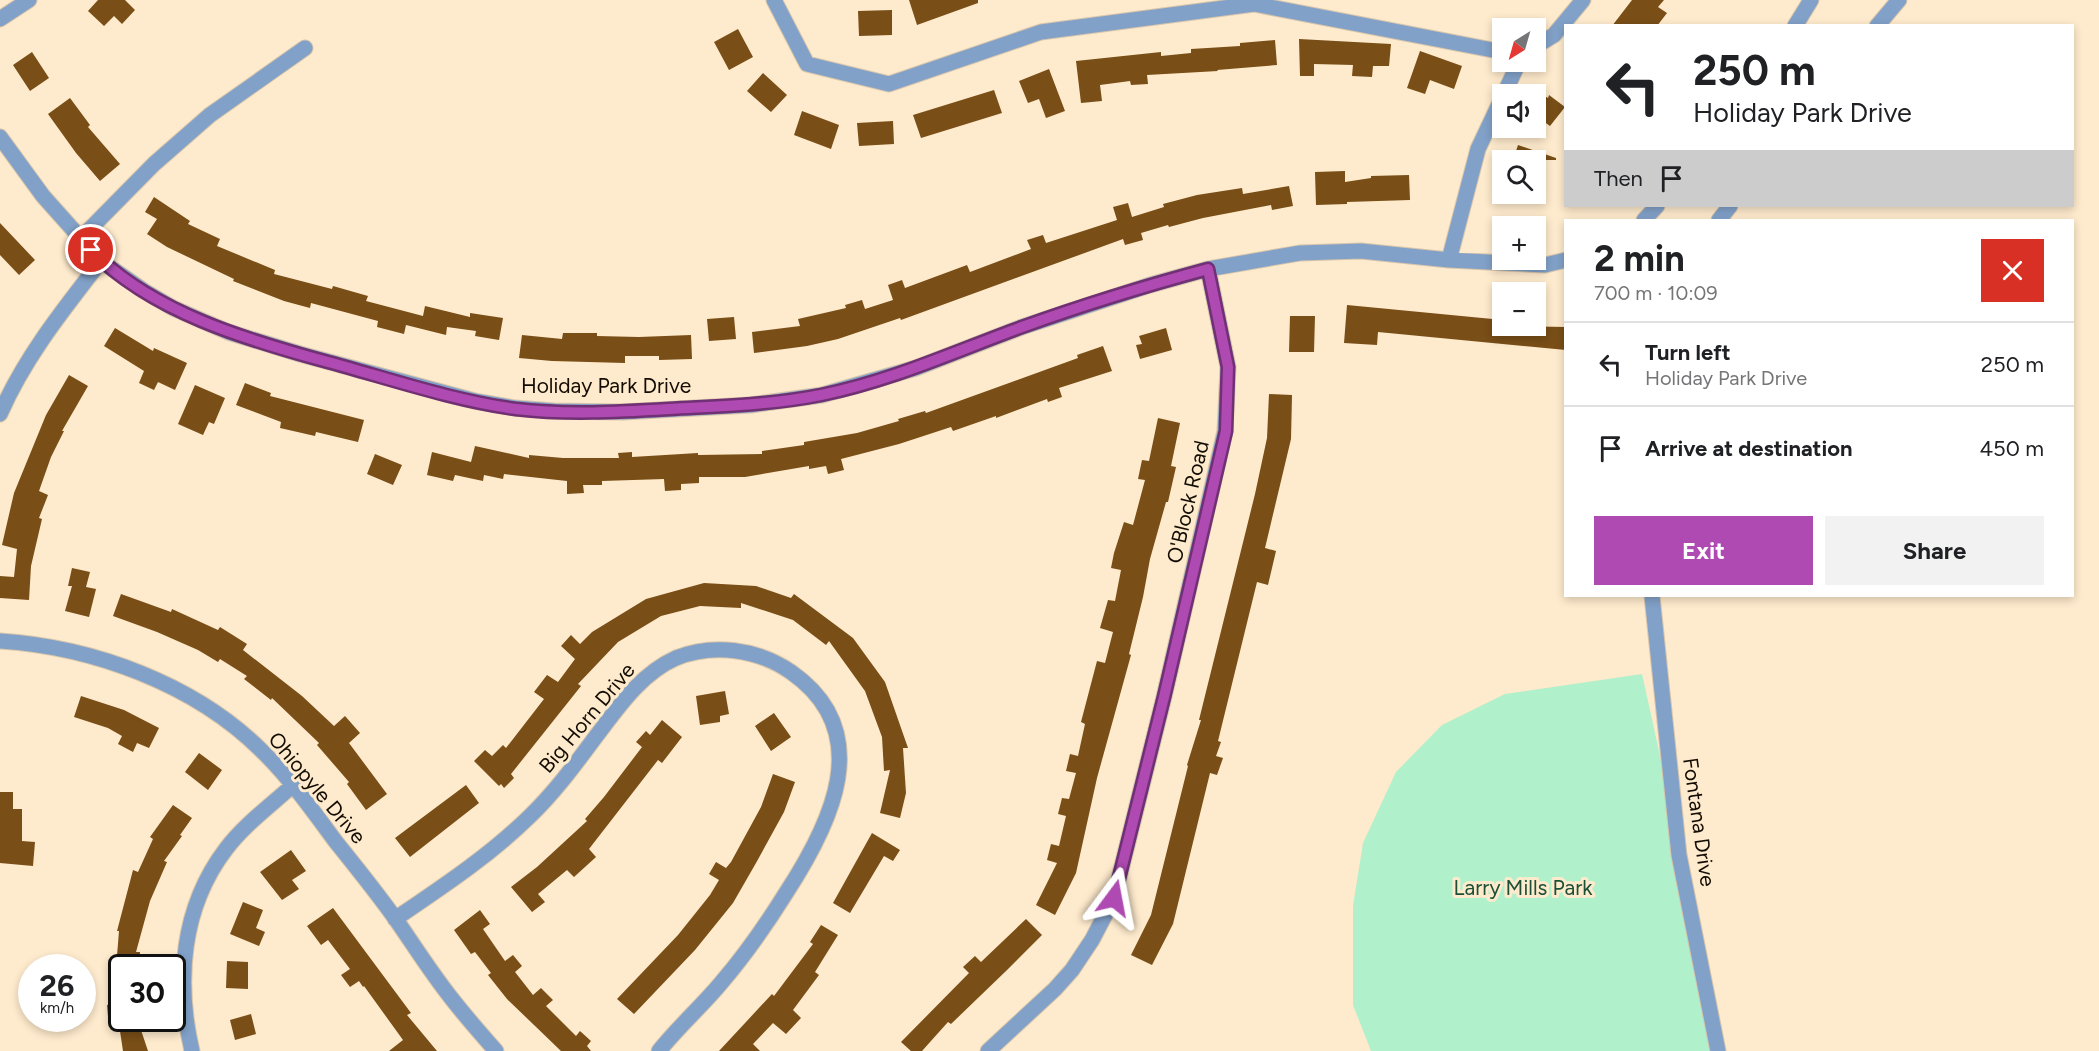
<!DOCTYPE html>
<html lang="en">
<head>
<meta charset="utf-8">
<style>
  body { margin:0; font-family:Figtree,sans-serif; background:#f2f2f2; color:#202124; height:100vh; display:flex; flex-direction:column; font-size:22px; white-space:nowrap }
  * { box-sizing:border-box; margin:0 }
  p { font-size:20px; color:#757577 }
  .icon { flex:none; width:33px; height:33px; fill:none; stroke:currentColor; stroke-width:2; stroke-linecap:round; stroke-linejoin:round }
  .map { position:relative; flex:1; overflow:hidden }
  .panel { position:absolute; left:1564px; top:219px; width:510px; height:378px; display:flex; flex-direction:column; background:#fff; border-radius:0px; box-shadow:0 3px 9px #0003 }
  .panel>* { flex:none }
  .hud { position:absolute; left:1564px; top:24px; width:510px; height:183px; border-radius:0px; box-shadow:0 3px 9px #0003; background:#fff; color:#202124; overflow:hidden }
  .needle { width:39px; rotate:217deg }
  .tools { position:absolute; left:1492px; top:18px; display:grid; gap:12px }
  .tools a { display:grid; place-items:center; width:54px; height:54px; border-radius:0px; background:#fff; box-shadow:0 3px 9px #0003; font-size:30px }
  .speed { position:absolute; left:18px; top:954px; display:flex; gap:12px; font-size:30px; font-weight:700; text-align:center }
  .speed>* { display:grid; place-content:center; width:78px; height:78px; border-radius:50%; background:#fff; box-shadow:0 3px 9px #0003; line-height:1 }
  .speed small { font-size:15px; font-weight:400 }
  .speed .limit { border:3px solid #111; border-radius:9px; background:#fff; color:#111 }
  .pin { position:absolute; display:grid; place-items:center; width:51px; height:51px; color:#fff; margin:-26px; border:3px solid #fff; border-radius:50%; box-shadow:0 2px 6px #0007 }
  .me { position:absolute; width:66px; margin:-33px; rotate:13deg; stroke-linejoin:round; filter:drop-shadow(0 0 4px #0008) }
  .turn { display:flex; align-items:center; gap:21px; height:126px; padding:0 30px; font-size:27px }
  .turn .icon { width:78px; height:78px; stroke-width:2.5 }
  .turn b { display:block; font-size:42px; line-height:51px }
  .then { display:flex; align-items:center; height:57px; padding:0 30px; background:#0003; gap:12px; font-size:22px }
  .round { display:grid; place-items:center; flex:none; width:63px; height:63px; border-radius:0px; background:#f2f2f2 }
  .head { display:flex; align-items:center; justify-content:space-between; height:102px; padding:0 30px }
  h1 { font-size:36px; font-weight:700; line-height:45px }
  .primary-button { display:flex; gap:12px; margin-top:auto; padding:12px 30px }
  .primary-button a { flex:1; height:69px; border-radius:0px; background:#ae4ab1; color:#fff; font-size:24px; font-weight:700; line-height:69px; text-align:center }
  .primary-button a+a { background:#f2f2f2; color:#202124 }
  ul { padding:0; list-style:none }
  li { display:flex; align-items:center; gap:18px; height:84px; padding:0 30px; border-top:2px solid #e0e0e0 }
  li div { flex:1 }
  li b { display:block; font-size:22px }
  li em { font-style:normal }
  .map>svg:first-child { display:block }
</style>
</head>
<body>
<div class="map">
<svg width="2099" height="1051" viewBox="0 0 2099 1051">
  <rect width="100%" height="100%" fill="#feeacc"/>
  <!-- green -->
  <path fill="#b0f0cb" d="M1642,674L1725,1051H1371L1353,1005V906L1363,843L1396,772L1442,725L1505,694Z"/>
  <!-- building -->
  <path fill="#794e17" d="M98,0H125L135,10L122,24L114,16L104,26L88,11Z
    M909,0H978V3L917,25Z
    M1632,0H1664L1658,7L1667,13L1657,26H1612Z
    M892,10V35L859,36L858,11Z
    M738,29L753,57L729,70L714,42Z
    M1299,39L1391,44L1389,66H1373L1372,77L1352,76L1353,65L1314,64V76H1300Z
    M1275,40L1277,65L1217,70L1218,71L1147,75L1148,84L1131,85L1130,81L1100,85L1102,101L1081,103L1076,61L1161,52V56L1191,53V49L1240,46V43Z
    M1420,51L1462,66L1454,89L1430,80L1425,94L1407,88Z
    M32,52L49,78L30,91L13,65Z
    M1049,69L1065,111L1046,118L1039,99L1028,103L1019,81Z
    M763,73L787,95L771,112L747,91Z
    M994,90L1002,113L921,138L913,115Z
    M1543,95L1548,98L1549,95L1565,107L1550,126L1536,116V105Z
    M70,98L90,125L88,127L120,164L100,181L76,153L48,114Z
    M802,111L839,125L831,149L794,135Z
    M893,121L894,144L859,146L857,123Z
    M1518,145L1556,158V160H1513Z
    M1345,171V182L1371,178V176L1409,175L1410,200L1347,202V204L1316,205L1315,172Z
    M1289,186L1293,206L1272,210L1271,205L1203,218L1169,227L1168,225L1141,233L1143,240L1125,245L1123,239L901,320L900,318L838,339L807,346L754,353L752,332L800,326L798,319L846,308L845,305L862,300L865,309L893,300L888,285L902,280L905,288L967,265L970,272L1031,249L1027,240L1043,235L1046,243L1117,220L1113,207L1128,203L1132,217L1164,207L1163,204L1197,195L1242,188L1243,194Z
    M154,197L190,221L188,224L220,239L217,246L275,270L274,274L332,289L333,286L368,296L366,301L423,316L425,306L470,317V313L503,318L499,340L475,336L476,331L447,327L446,335L406,325L404,334L377,327L378,321L311,303L310,308L284,301L233,281L234,279L167,247L147,234L157,219L145,212Z
    M0,223L35,260L19,275L0,255Z
    M1347,305L1503,320V326L1566,327V350L1378,332L1377,345L1344,343Z
    M1290,316H1315L1314,352H1289Z
    M734,317L736,339L709,341L707,319Z
    M115,328L153,351L154,348L187,363L175,390L158,382L154,390L139,383L144,371L104,346Z
    M1166,328L1172,350L1140,359L1136,345L1142,344L1139,336Z
    M563,333H597V336L639,337L691,335L692,359L659,360V356H625V363L552,361L519,358L522,335L562,339Z
    M1103,346L1112,371L1059,388L1062,397L1048,402L1047,399L996,418V416L953,431L951,427L899,444L841,459L844,470L828,474L826,466L809,469V466L745,477H699V483L681,484V490L665,491L664,479L602,481V485H583L584,493L567,494V481L504,474L503,479L484,475L483,481L455,475L453,481L427,475L432,452L471,462L475,446L529,458V455L563,458H619L618,453L632,452V457L698,453V455L762,454V451L804,445V442L857,433L899,421L898,419L925,411L926,413L1078,358L1077,355Z
    M69,375L88,386L62,431H64L51,457L39,491L48,495L39,518L42,519L31,566L29,600L0,598V576L14,577L17,549L2,545L14,493L46,415Z
    M245,383L271,393L270,396L364,420L358,442L316,432L315,436L280,428L281,422L236,405Z
    M195,385L225,398L214,424L209,422L203,435L178,424Z
    M1269,394L1292,395L1291,439L1265,548L1276,551L1268,585L1257,582L1218,741L1221,742L1216,756L1223,758L1217,775L1210,773L1173,924L1152,965L1131,955L1151,915L1188,766L1187,765L1201,720H1199L1255,494L1267,438Z
    M1158,418L1180,423L1171,466L1176,467L1168,502H1166L1150,559L1143,597L1129,654L1131,655L1097,778L1076,873L1055,915L1036,905L1057,863L1047,860L1051,844L1059,846L1066,816L1058,814L1062,798L1069,799L1076,773L1066,771L1070,754L1078,756L1085,724L1081,722L1097,661L1105,663L1113,632L1100,628L1108,600L1115,601L1121,570L1111,568L1114,553L1124,522L1133,525L1145,480L1138,479L1142,460L1149,461Z
    M375,454L402,465L393,485L367,474Z
    M72,568L90,572L86,587L96,589L89,617L65,611L72,586H68Z
    M704,583L756,586L791,598L794,594L853,638L885,682L908,748H903L906,793L900,818L880,813L890,770L884,771L882,737L865,691L829,641L826,645L793,620L741,603V608L700,606L661,616L618,642L578,684L581,686L511,774L514,778L504,788L501,784L499,786L474,761L485,750L492,756L503,745L506,748L544,699L534,692L547,675L558,682L575,659L561,646L571,635L580,644L592,632L646,599Z
    M121,594L171,612L172,609L218,630L220,627L247,644L243,650L302,696L334,726L345,716L360,733L349,743L387,794L366,810L347,784L349,782L317,745L319,743L272,698L271,700L244,679L247,676L220,659L218,662L198,650L157,632L113,616Z
    M725,691L729,714L720,716V722L700,725L696,696Z
    M81,696L124,710L159,728L149,748L137,743L133,752L118,744L122,736L108,728L74,717Z
    M774,713L791,737L771,751L755,726Z
    M662,720L682,737L662,763L658,760L589,849L596,857L574,877L567,870L538,894L545,902L532,912L511,887L537,867L587,821L585,819L604,797L642,747L636,742L646,731L650,735Z
    M199,753L222,770L208,790L185,772Z
    M773,774L795,782L784,812L756,863L733,903L695,950L634,1014L617,999L678,935L710,895L719,880L709,874L716,862L726,868L731,862L761,807Z
    M466,785L479,803L410,857L395,838Z
    M0,792H13V809H22V841L35,842L33,866L0,863Z
    M173,805L192,818L180,835L182,836L164,861L167,862L150,901L136,952H140L139,968H116L119,931H117L133,870L138,872L153,839L150,837Z
    M872,833L900,850L893,861L884,856L850,913L833,903Z
    M291,850L306,871L292,880L299,889L282,900L260,872Z
    M243,902L263,910L256,928L265,932L259,946L230,934Z
    M333,908L411,1013L407,1015L437,1051H389L403,1040L364,986L363,987L359,981L350,987L341,975L350,969L328,940L321,945L307,926Z
    M480,910L490,924L483,929L505,961L513,955L522,966L515,972L533,995L541,988L553,1000L546,1006L576,1036L580,1031L591,1041L587,1046L591,1051H561L507,999L488,975L491,973L475,952L471,954L454,930Z
    M1026,919L1042,935L1006,971L951,1024L948,1022L922,1051H911L901,1042L969,973L963,967L975,956L981,962Z
    M821,925L838,935L815,972L819,975L793,1010L801,1018L786,1034L773,1023L753,1044L760,1051H719L772,994L774,996L813,944L810,942Z
    M227,961L248,962V989L226,988Z
    M122,1002V1016L108,1017L107,1005Z
    M251,1014L256,1034L235,1040L230,1020Z
    M118,1018H137L148,1051H123Z"/>
  <g fill="none" stroke-linecap="round" stroke-linejoin="round">
    <!-- street casing -->
    <g stroke="#d8c6ac" stroke-width="17">
      <path id="street" d="M774,0L807,64L889,84L1041,32L1254,4L1503,52
        M0,19L29,0
        M1795,26L1811,0
        M1877,26L1899,0
        M1536,46L1554,35L1583,0
        M1504,94L1519,62
        M0,137L43,196L101,261L144,291L173,308L228,332L300,354L475,401L515,408L554,411L623,412L751,405L822,395L916,368L1022,327L1150,285L1208,269
        M1644,220L1657,206
        M1719,220L1730,206
        M80,239L154,164L210,115L305,48
        M1449,260L1478,149L1503,96
        M0,414C25,357 63,310 101,261
        M1652,596L1679,855L1718,1051
        M0,641C93,647 195,684 262,751C290,778 313,811 336,842C357,868 378,894 397,921C415,947 432,974 452,999C466,1017 481,1034 496,1051
        M395,919C442,887 489,856 529,817C554,793 574,766 594,739C617,709 640,674 676,658C713,643 758,649 791,672C877,732 831,824 786,893C766,925 745,955 721,983C701,1007 678,1027 659,1051
        M192,1051C176,982 181,908 226,849C244,825 270,806 292,786
        M988,1051L1055,989L1072,970L1092,940L1114,898L1164,697L1225,431L1228,367L1208,269L1300,253L1361,251L1449,260L1545,265L1566,260"/>
    </g>
    <!-- street -->
    <use href="#street" stroke="#82a1c8" stroke-width="15"/>
  </g>
  <g fill="none" stroke-linecap="round" stroke-linejoin="round">
    <!-- route casing -->
    <g stroke="#713073" stroke-width="15">
      <path id="route" d="M91,250C151,312 247,340 328,362C387,378 455,401 516,409C567,415 618,412 669,409C720,406 771,405 821,395C891,381 956,351 1022,327C1083,305 1145,286 1208,269L1228,367L1226,431L1164,697L1114,898"/>
    </g>
    <!-- route -->
    <use href="#route" stroke="#ae4ab1" stroke-width="10"/>
  </g>
  <g text-anchor="middle" stroke-width="6" stroke-linejoin="round" paint-order="stroke">
    <!-- street labels -->
    <g font-size="21" fill="#120c03" stroke="#feeacc">
      <text x="606" y="393">Holiday Park Drive</text>
      <text transform="translate(1188 502) rotate(-77)" y="7">O'Block Road</text>
      <text transform="translate(587 718) rotate(-50)" y="7">Big Horn Drive</text>
      <text transform="translate(317 788) rotate(50)" y="7">Ohiopyle Drive</text>
      <text transform="translate(1699 822) rotate(82)" y="7">Fontana Drive</text>
    </g>
    <!-- park labels -->
    <g font-size="21" fill="#1b5036" stroke="#feeacc">
      <text x="1523" y="895">Larry Mills Park</text>
    </g>
  </g>
</svg>
<div class="tools">
<a><svg class="needle" viewBox="-14 -14 28 28"><path d="M0-13l5 13h-10z" fill="#e53935"/><path d="M0 13l5-13h-10z" fill="#757577"/></svg></a>
<a><svg class="icon" aria-label="sound" viewBox="0 0 24 24"><path d="M4 9h4l5-4v14l-5-4H4zM17 9q2 3 0 6"/></svg></a>
<a><svg class="icon" aria-label="search" viewBox="0 0 24 24"><circle cx="10" cy="10" r="6"/><path d="M15 15l6 6"/></svg></a>
<a>+</a>
<a>−</a>
</div>
<div class="speed"><div>26<small>km/h</small></div><div class="limit">30</div></div>
<div class="pin" style="left:91px;top:250px;background:#d93025"><svg class="icon" aria-label="arrive" viewBox="0 0 24 24"><path d="M6 21V4h12l-3 4 3 4H6"/></svg></div>
<svg class="me" style="left:1114px;top:898px" viewBox="-20 -20 40 40"><path d="M0-17L14 15 0 8-14 15z" fill="#ae4ab1" stroke="#fff" stroke-width="4"/></svg>
<div class="hud">
<div class="turn"><svg class="icon" aria-label="left" viewBox="0 0 24 24"><path d="M17 20v-9H6M10 6l-5 5 5 5"/></svg><div><b>250 m</b>Holiday Park Drive</div></div>
<div class="then">Then<svg class="icon" aria-label="arrive" viewBox="0 0 24 24"><path d="M6 21V4h12l-3 4 3 4H6"/></svg></div>
</div>
<section class="panel">
<div class="head"><div><h1>2 min</h1><p>700 m · 10:09</p></div><a class="round" style="background:#d93025;color:#fff"><svg class="icon" aria-label="close" viewBox="0 0 24 24"><path d="M6 6l12 12M18 6L6 18"/></svg></a></div>
<ul>
<li><svg class="icon" aria-label="left" viewBox="0 0 24 24"><path d="M17 20v-9H6M10 6l-5 5 5 5"/></svg><div><b>Turn left</b><p>Holiday Park Drive</p></div><em>250 m</em></li>
<li><svg class="icon" aria-label="arrive" viewBox="0 0 24 24"><path d="M6 21V4h12l-3 4 3 4H6"/></svg><div><b>Arrive at destination</b></div><em>450 m</em></li>
</ul>
<div class="primary-button"><a>Exit</a><a>Share</a></div>
</section>
</div>
</body>
</html>
